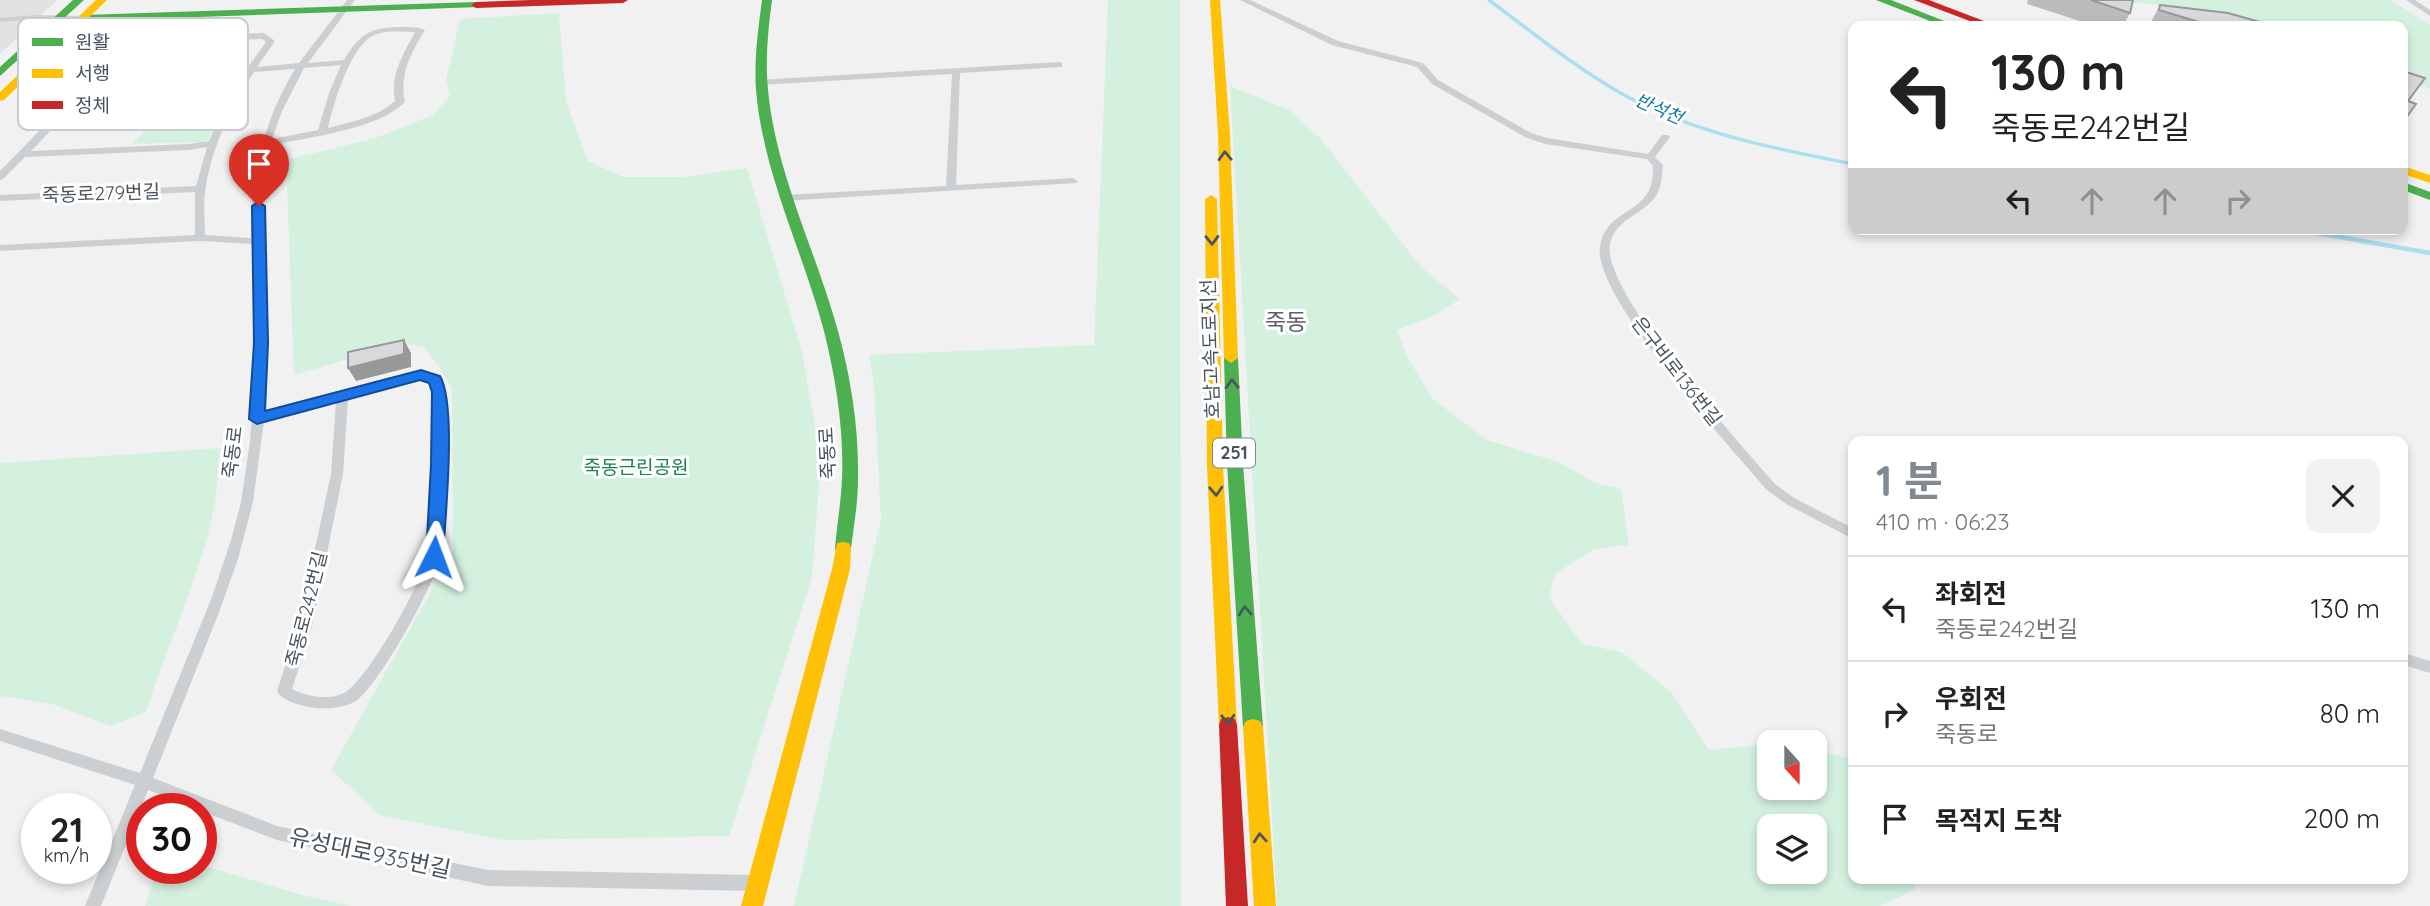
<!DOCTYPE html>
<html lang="ko">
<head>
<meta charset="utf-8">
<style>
  body { margin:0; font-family:Quicksand,"Noto Sans KR",sans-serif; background:#f2f2f2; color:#222; height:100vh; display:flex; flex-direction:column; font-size:26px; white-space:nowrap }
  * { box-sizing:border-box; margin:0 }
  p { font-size:23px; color:#767676 }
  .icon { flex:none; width:38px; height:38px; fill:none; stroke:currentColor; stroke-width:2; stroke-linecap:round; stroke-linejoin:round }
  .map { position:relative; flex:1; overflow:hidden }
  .sheet { position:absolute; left:1848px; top:436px; width:560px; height:448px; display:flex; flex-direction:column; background:#fff; border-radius:14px; box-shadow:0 4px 10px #0003 }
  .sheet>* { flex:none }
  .top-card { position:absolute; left:1848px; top:21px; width:560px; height:214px; border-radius:14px; box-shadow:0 4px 10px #0003; background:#fff; color:#222; overflow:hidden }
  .needle { width:46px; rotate:159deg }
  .tools { position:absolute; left:1757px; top:730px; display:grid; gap:14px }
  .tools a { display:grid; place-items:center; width:70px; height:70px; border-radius:14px; background:#fff; box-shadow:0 4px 10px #0003; font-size:35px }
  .speed { position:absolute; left:21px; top:793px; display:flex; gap:14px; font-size:35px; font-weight:700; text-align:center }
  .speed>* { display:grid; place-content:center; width:91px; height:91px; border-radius:50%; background:#fff; box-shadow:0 4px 10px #0003; line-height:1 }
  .speed small { font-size:18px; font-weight:400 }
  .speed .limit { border:10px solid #d22; background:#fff; color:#111 }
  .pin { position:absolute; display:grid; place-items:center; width:60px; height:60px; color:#fff; margin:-72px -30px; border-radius:50% 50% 50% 0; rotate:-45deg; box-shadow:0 0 7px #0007 }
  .pin .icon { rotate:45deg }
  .me { position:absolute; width:77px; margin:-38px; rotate:3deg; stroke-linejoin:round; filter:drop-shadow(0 0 5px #0008) }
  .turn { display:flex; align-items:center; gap:24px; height:147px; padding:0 28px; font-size:32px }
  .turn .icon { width:91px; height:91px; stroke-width:2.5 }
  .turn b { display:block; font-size:49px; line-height:60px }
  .lanes { display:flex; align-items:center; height:66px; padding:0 28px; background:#0003; justify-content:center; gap:35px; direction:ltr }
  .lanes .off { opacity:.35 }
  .round { display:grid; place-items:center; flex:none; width:74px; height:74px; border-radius:14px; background:#f2f2f2 }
  .summary { display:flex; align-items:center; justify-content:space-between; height:119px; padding:0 28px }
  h1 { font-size:42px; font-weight:700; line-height:52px; color:#828a91 }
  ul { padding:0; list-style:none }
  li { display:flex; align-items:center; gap:21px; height:105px; padding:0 28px; border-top:2px solid #e0e0e0 }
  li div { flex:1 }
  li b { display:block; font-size:26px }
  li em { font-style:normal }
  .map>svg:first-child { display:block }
</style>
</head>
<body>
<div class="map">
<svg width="2430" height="906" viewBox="0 0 2430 906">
  <rect width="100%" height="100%" fill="#f1f1f1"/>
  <!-- education -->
  <path fill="#e3e2e3" d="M0,0H57L0,54Z"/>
  <!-- green -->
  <path fill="#d4f1e0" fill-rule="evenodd" d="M1108,0H1180L1181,906H794L881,519L874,387L869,355L1094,345Z
    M2059,0H2391L2430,25V89L2403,80V26H2273L2239,16L2192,9L2144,3Z
    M559,13L566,102L588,161L623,177H684L747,168L802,352L821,459L812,577L729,836L503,840L380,815L331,770L453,552L452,389L438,365L422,346L399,344L294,375L286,160L375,138L433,115L450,96L446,80L460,19Z
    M1230,86L1289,110L1320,138L1421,267L1460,299L1435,315L1397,330L1407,357L1433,399L1487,440L1561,463L1595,483L1621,489L1629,545L1594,549L1556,573L1549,597L1581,643L1623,653L1672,693L1709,750L1769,744V788H1815V750L1853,759V878L1915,879L1914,890L1880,906H1277ZM1769,826H1815V872H1769Z
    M214,110L219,113L209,139L202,142L132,144L161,112Z
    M220,448C218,466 218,485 215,502C202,574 168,642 146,712L110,726L52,704L0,696V463Z
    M201,865L306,896L351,906H145L157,870L201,868Z"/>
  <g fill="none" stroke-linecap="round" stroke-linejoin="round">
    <!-- stream-far1 -->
    <path stroke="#a8e0f0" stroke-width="3.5" d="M1489,0C1533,33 1576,68 1624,95C1694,133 1775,149 1853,164
      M2285,229L2332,235"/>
    <!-- stream -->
    <path stroke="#a8e0f0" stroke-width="4.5" d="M2317,233L2430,253"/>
    <!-- street -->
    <path fill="#cccfd2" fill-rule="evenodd" d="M347,0H355L308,63L344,60C361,32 371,27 404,27C411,27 419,27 425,30C411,53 399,74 405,102C379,129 307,138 270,145C262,177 262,209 263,241C265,297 269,356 265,413L421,371L439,377C452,407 448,525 440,558C434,586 379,685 356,701C344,708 328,709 315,708C302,706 283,702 277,691L298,627L331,474L336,402L264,421L253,502L238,559L218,615L153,778L277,826L488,870L757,875L763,878L765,883L763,888L757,891L488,886L277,840L201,811V808H196L148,790L101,906H85L135,785L0,741V729L140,773L212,597L231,540L241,502L250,441L255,379L252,244L200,241L0,251V245L195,235V192L0,201V195L196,186L207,147L189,150L25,157L3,179L0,180V171L129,39L264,33L275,41L257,67L299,63ZM415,32C403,55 390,74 395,101C377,117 351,122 328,128C334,103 351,42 377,34C389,30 403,32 415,32ZM262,39L266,42L248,67L106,73L134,43ZM341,65L329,93L318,130L272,139L282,111L304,68ZM295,69C263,121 251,177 251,238L205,235C205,221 203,206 205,192C211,149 230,109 254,72ZM244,73L226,104L69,111L100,79ZM223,110L209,141L189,144L31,151L64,117ZM420,379L430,382C437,415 435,450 434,483C433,508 433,534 427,558C421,584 367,681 344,693C329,701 305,696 292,689L312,627L343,474L348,398Z
      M1240,0H1250L1338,41L1423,63L1438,80L1531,133L1547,138L1648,154L1662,135H1668L1670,137L1655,157L1663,165C1662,176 1662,186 1656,196C1642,216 1615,218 1610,245C1602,293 1741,444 1775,484L1794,498L1853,528V539L1786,504L1767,490C1732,449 1591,294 1600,246C1605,214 1636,214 1648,192C1653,183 1653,175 1653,166L1647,159L1545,144L1525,137L1432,84L1417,67L1332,45Z
      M2406,0H2415L2430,10V16Z
      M37,15L84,16L88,18L84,20L37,19L0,22V18Z
      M1059,62L1062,63V67L960,73L956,185L1073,178L1078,181L1076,183L784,201L779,198L784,195L946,186L952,74L759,85L755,82L756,80Z
      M2403,653L2430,661V673L2403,665Z"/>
    <!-- fast -->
    <path fill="#4caf50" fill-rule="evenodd" d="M73,0H84L0,76V67Z
      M762,0H772C768,30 765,60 768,90C776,174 816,251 838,331C851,378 859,429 858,479C858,502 854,525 851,548L849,553H837L835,548C837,525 841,502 842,479C844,430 836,379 824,331C803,251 763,174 756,90C754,60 758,30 762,0Z
      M1876,0H1891L1957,26H1943Z
      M476,2L481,5L480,7L84,21L79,18L84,15Z
      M2403,182L2430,192V200L2403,190Z
      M1231,353L1238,358L1243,464L1263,727L1260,733L1253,735L1246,733L1243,727L1227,464L1224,358Z"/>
    <!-- slow -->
    <path fill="#ffc107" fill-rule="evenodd" d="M96,0H107L4,100L0,101V92Z
      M1210,0H1220L1230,134L1238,358L1231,363L1224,358L1218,134Z
      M2403,166L2430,175V183L2403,174Z
      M1211,195L1217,199L1223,466L1237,725L1235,731L1228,733L1221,731L1219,725L1207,466L1205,199Z
      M843,542L849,543L851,548L850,569L763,906H741L832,569L837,543Z
      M1253,719L1260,721L1263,727L1276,906H1254L1243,727L1246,721Z"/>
    <!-- jam -->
    <path fill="#c62828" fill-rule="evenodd" d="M531,0H628L623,3L476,8L471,5L476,2Z
      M1914,0H1929L1997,26H1983Z
      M1228,717L1235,719L1237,725L1248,906H1226L1219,725L1221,719Z"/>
  </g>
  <!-- wall -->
  <path fill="#babbbc" d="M2028,0H2133L2130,13L2123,26H2095L2027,4Z
    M2160,5L2274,26H2149Z"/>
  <!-- shaded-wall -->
  <path fill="#979899" d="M404,340L411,353V367L356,381L348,368Z"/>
  <!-- building -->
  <path fill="#d8d9db" stroke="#979899" stroke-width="2" d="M2091,0H2133L2130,13Z
    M2160,5L2228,13L2274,26H2212L2159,10Z
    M2403,71L2425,78L2408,101L2416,104L2403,122Z
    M404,340V354L348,368V352Z"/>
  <!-- one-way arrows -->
  <defs><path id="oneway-chevron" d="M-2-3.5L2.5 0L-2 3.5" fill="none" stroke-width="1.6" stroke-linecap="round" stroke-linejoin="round" transform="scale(1.75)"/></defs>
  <g stroke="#47585d">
    <use href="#oneway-chevron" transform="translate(1225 156) rotate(-92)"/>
    <use href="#oneway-chevron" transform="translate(1212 240) rotate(89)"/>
    <use href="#oneway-chevron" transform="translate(1232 384) rotate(-92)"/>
    <use href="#oneway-chevron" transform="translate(1216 491) rotate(87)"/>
    <use href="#oneway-chevron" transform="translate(1245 611) rotate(-94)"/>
    <use href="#oneway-chevron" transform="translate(1228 719) rotate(87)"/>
    <use href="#oneway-chevron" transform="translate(1260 838) rotate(-94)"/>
  </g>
  <!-- route -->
  <path fill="#1a73e8" stroke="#114b97" stroke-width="2" d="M259,202L265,206L268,343L265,411L421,370L440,376C457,405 445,519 443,557L440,562H428L426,557L431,465L432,392L429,383L420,380L257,424L249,419L254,343L252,206Z"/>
  <g text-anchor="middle" stroke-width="6" stroke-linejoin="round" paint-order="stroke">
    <!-- far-water labels -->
    <g font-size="18" font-style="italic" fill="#087da1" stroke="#fff">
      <text transform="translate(1659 109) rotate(24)" y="6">반석천</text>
    </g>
    <!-- shield labels -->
    <rect fill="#fff" stroke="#7e878e" stroke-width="2" x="1213" y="438.5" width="42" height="29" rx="5"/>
    <g font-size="18" font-weight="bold" fill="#47535e">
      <text x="1234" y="459">251</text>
    </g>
    <!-- street labels -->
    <g font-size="19" fill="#47535e" stroke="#fff">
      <text transform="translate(101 193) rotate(-2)" y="7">죽동로279번길</text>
      <text transform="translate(1210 349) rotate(-92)" y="7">호남고속도로지선</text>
      <text transform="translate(1677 371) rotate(52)" y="7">은구비로136번길</text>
      <text transform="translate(232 452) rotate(-83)" y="7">죽동로</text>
      <text transform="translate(827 453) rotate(-93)" y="7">죽동로</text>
      <text transform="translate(306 609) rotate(-76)" y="7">죽동로242번길</text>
    </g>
    <!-- park labels -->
    <g font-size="19" fill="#14834e" stroke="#fff">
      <text x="636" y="474">죽동근린공원</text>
    </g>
    <!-- quarter labels -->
    <g font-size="23" fill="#5c6065" stroke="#fff">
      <text x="1286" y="330">죽동</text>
    </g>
    <!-- near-street labels -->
    <g font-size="23" fill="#47535e" stroke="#fff">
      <text transform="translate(370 853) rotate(12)" y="8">유성대로935번길</text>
    </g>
  </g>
  <!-- legend -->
  <rect x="18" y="18" width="230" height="112" rx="10" fill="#fff" stroke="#c8cbcf" stroke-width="2"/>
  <rect x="32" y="38" width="31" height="8" fill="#4caf50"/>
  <rect x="32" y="69" width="31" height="9" fill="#ffc107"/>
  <rect x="32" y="101" width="31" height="8" fill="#c62828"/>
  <g font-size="19" fill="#47535e">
    <text x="75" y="49">원활</text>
    <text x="75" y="80">서행</text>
    <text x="75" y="112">정체</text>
  </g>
</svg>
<div class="tools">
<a><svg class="needle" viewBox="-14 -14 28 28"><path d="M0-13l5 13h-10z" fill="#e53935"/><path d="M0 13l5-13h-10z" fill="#767676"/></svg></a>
<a><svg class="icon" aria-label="layers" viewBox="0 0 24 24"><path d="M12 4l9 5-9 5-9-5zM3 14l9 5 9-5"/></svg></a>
</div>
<div class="speed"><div>21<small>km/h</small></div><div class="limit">30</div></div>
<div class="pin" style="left:259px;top:206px;background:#d93025"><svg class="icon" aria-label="arrive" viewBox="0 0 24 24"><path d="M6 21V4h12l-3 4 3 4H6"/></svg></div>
<svg class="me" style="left:434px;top:557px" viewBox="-20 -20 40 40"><path d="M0-17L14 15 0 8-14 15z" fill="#1a73e8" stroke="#fff" stroke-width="4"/></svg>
<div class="top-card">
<div class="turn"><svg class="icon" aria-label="left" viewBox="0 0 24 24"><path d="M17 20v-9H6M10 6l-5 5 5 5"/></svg><div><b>130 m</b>죽동로242번길</div></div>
<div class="lanes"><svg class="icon" aria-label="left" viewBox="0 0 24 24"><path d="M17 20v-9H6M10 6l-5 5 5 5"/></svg><svg class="icon off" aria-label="ahead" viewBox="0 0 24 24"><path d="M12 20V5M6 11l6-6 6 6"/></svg><svg class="icon off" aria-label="ahead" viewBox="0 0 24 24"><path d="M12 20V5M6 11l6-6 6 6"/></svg><svg class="icon off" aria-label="right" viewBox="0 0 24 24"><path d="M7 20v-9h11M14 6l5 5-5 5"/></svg></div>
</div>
<section class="sheet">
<div class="summary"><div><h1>1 분</h1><p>410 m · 06:23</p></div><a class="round"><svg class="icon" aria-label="close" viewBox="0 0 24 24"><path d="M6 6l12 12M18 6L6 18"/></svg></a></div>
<ul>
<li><svg class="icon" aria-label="left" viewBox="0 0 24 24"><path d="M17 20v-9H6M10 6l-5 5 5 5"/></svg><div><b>좌회전</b><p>죽동로242번길</p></div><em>130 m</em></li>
<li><svg class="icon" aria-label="right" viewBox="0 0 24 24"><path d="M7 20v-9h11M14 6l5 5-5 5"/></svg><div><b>우회전</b><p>죽동로</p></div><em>80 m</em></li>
<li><svg class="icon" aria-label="arrive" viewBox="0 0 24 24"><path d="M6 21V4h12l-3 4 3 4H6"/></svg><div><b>목적지 도착</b></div><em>200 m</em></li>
</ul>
</section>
</div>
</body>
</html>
